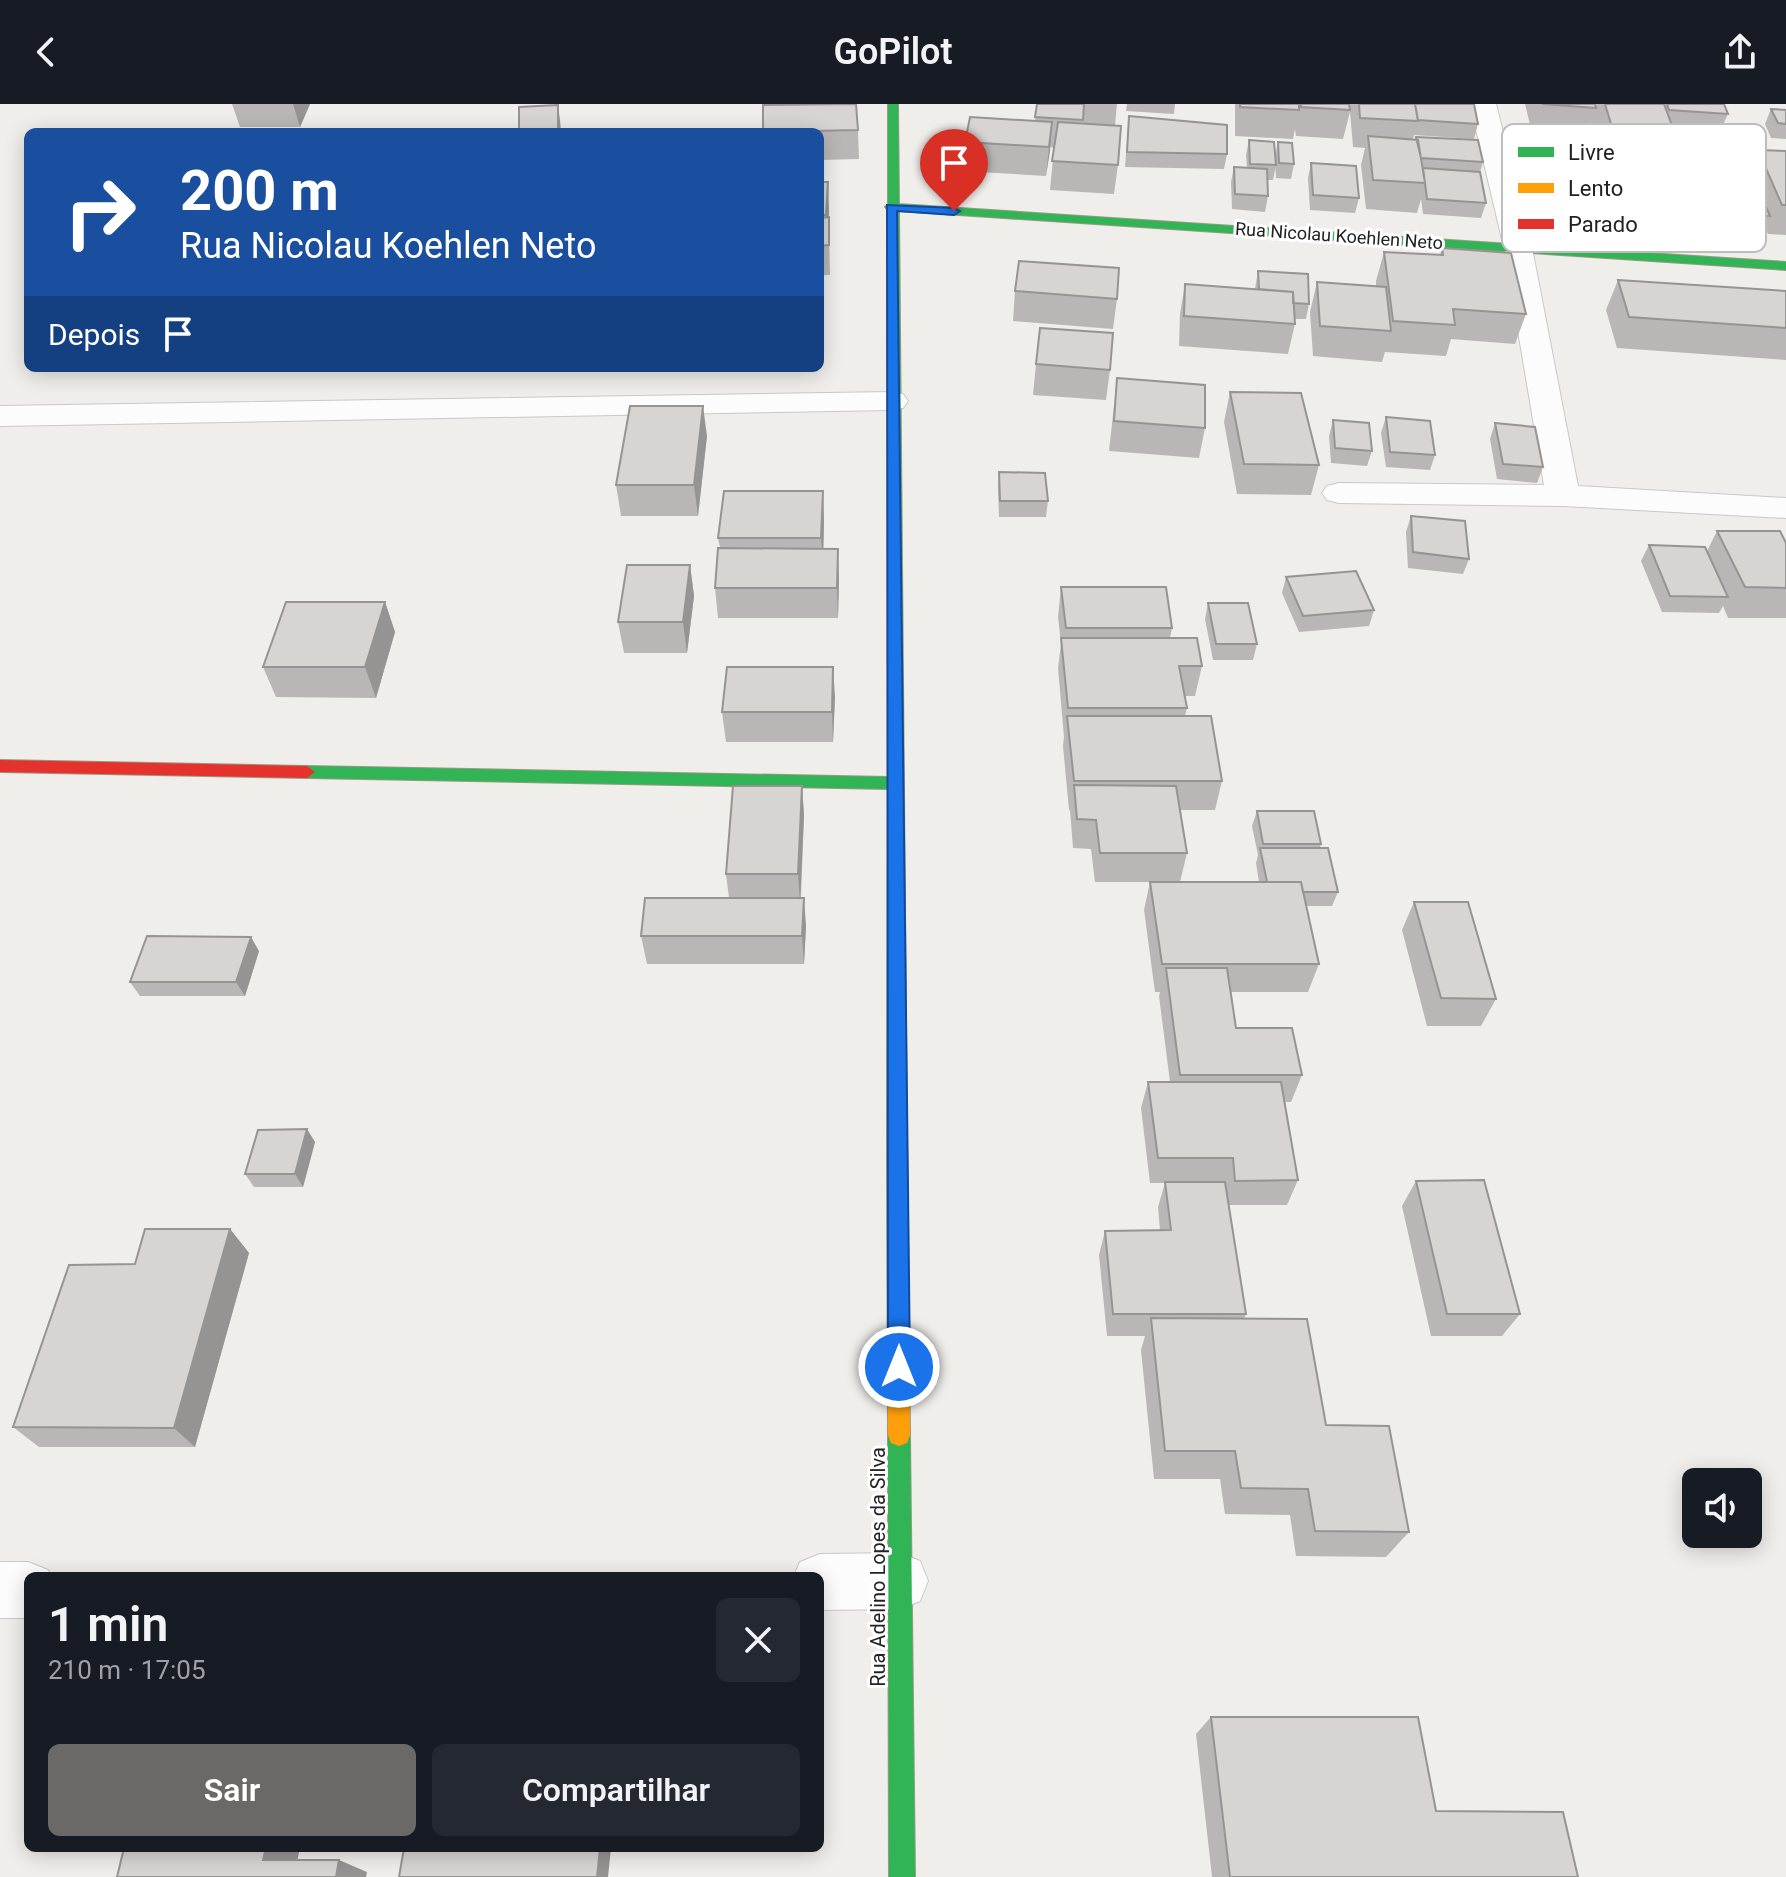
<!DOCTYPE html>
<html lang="pt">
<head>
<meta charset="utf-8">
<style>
  body { margin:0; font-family:Roboto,sans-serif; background:#242831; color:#f1f3f6; height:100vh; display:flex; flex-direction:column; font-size:30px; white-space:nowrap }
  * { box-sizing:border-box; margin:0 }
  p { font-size:26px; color:#9ea1a6 }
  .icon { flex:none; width:44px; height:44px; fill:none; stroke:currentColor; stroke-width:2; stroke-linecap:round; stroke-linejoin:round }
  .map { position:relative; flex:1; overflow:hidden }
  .drawer { position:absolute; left:24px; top:1468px; width:800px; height:280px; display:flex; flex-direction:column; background:#171b24; border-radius:12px; box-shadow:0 4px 20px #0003 }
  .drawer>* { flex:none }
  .hud { position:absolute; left:24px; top:24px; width:800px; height:244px; border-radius:12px; box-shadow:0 4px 20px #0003; background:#1a4fa0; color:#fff; overflow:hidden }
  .tools { position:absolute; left:1682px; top:1364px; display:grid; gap:16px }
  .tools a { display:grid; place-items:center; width:80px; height:80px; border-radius:12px; background:#171b24; box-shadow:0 4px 20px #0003; font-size:40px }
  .pin { position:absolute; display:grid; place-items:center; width:68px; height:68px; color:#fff; margin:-82px -34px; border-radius:50% 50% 50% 0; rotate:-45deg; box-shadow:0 0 8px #0007 }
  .pin .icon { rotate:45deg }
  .me { position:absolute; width:88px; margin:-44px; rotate:0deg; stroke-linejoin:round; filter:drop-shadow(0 0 6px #0008) }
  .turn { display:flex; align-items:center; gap:28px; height:168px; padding:0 24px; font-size:36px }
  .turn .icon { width:104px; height:104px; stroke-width:2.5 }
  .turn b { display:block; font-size:56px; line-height:68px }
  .then { display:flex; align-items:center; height:76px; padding:0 24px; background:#0003; gap:16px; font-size:30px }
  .round { display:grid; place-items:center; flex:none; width:84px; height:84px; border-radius:12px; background:#242831 }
  .overview { display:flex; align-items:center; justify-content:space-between; height:136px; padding:0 24px }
  h1 { font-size:48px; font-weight:600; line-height:60px }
  .primary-button { display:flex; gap:16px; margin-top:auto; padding:16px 24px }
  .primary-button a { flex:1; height:92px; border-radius:12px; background:#6a6968; color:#fff; font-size:32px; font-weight:600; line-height:92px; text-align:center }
  .primary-button a+a { background:#242831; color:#f1f3f6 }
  header { display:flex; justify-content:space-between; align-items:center; height:104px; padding:0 24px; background:#171b24; font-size:36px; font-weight:600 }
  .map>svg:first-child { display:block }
</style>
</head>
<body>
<header><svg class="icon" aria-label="back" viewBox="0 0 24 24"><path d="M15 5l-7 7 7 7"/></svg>GoPilot<svg class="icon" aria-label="share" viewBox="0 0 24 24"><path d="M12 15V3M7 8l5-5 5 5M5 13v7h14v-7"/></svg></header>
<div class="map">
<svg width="1786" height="1773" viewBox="0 0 1786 1773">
  <rect width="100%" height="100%" fill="#f0eeeb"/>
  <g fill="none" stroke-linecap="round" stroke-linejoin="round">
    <!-- street casing -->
    <g stroke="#c9c8c7" stroke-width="2">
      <path id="street" d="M1470,0H1496L1532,144L1578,382L1786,394V414L1563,402L1339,399L1327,396L1322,389L1327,382L1339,379L1544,381L1504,144Z
        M892,288L903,290L908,297L903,304L892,306L0,322V302Z
        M900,1449L920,1457L928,1477L920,1497L900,1505L820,1506V1472H794L800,1458L820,1450Z
        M0,1458H28L48,1466L51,1472H28V1514H0Z"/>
    </g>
    <!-- fast casing -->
    <g stroke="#999a82" stroke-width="2">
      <path id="fast" d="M888,0H898L899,100L1786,158V166L899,107L907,1043L904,1049L897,1051L890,1049L887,1043L888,685L307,674L299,668L307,662L888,673V106L885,103L888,100Z
        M899,1320L907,1323L910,1331L915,1773H889L888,1331L891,1323Z"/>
    </g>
    <!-- slow casing -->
    <g stroke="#999a82" stroke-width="2">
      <path id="slow" d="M897,1035L904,1037L907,1043L910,1331L907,1339L899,1342L891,1339L888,1331L887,1043L890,1037Z"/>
    </g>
    <!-- jam casing -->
    <g stroke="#999a82" stroke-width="2">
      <path id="jam" d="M0,656L307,662L315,668L307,674L0,668Z"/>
    </g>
    <!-- street -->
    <use href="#street" fill="#fdfcfc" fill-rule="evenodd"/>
    <!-- fast -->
    <use href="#fast" fill="#30b455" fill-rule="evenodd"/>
    <!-- slow -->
    <use href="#slow" fill="#ff9f0a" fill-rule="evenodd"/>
    <!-- jam -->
    <use href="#jam" fill="#e5322d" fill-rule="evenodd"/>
  </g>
  <!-- wall -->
  <path fill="#b9b6b5" d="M232,0H310L300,23H240Z
    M1037,0H1117L1115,21L1118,61L1114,90L1050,86L1054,44L1050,43L1046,72L963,67L965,38L1035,17Z
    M1127,0H1175L1174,10L1126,7Z
    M1235,0H1474L1478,20L1474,35L1414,31L1413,35L1416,36V33L1483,58L1480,68L1486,99L1481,114L1423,110L1421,95L1417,109L1366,105L1361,61L1365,44L1353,43L1350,8L1343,35L1296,32L1295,25L1293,35L1235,32Z
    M1525,0H1724L1728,10L1715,38L1670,36L1667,43L1750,64L1758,46L1786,47V131L1768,130L1765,124L1756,142L1699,138L1695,127L1649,124L1631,71L1638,54L1612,52L1620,78L1619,80L1629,107L1623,122L1570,118L1563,92L1564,89H1558L1552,63L1557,48L1601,51L1591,18L1586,32L1532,29Z
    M1771,5L1786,6V35L1771,34L1765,20Z
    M1129,12L1227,50L1224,65L1125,63Z
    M858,26L859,55L820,56V28H763Z
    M1249,36L1276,61L1273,76H1267L1268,92L1265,108L1232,105L1231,78L1234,63L1247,64L1246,51Z
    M1278,38L1294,60L1291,75L1276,74L1275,53Z
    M1311,59L1359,94L1355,109L1310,106L1308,74Z
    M820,78H828L830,171H821L822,202H820Z
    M1442,144L1526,210L1515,240L1451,235L1446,252L1385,248L1382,258L1313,252L1310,208L1317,178L1376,183V177L1384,148L1440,151Z
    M1258,167L1309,200L1306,215H1294L1295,220L1288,250L1179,242L1180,210L1185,180L1255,185Z
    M1618,176L1786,187V256L1617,244L1606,206Z
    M1015,187L1117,195L1113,225L1013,217Z
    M1036,260L1110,266L1106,296L1033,291Z
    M1117,274L1205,324L1199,354L1109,347Z
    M1230,288L1319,361L1311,391L1237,390L1224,318Z
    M1386,313L1435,351L1430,366L1386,363L1381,329Z
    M1333,316L1372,347L1367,362L1331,359L1329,332Z
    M1495,319L1543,363L1537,379L1497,375L1490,335Z
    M707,332L698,412H621L616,381Z
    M999,368L1048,397L1046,413H999L998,384Z
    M823,387L824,418L823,444L839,475L838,514H718L715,484L720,444L718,434Z
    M1411,412L1469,455L1463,470L1408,464L1406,428Z
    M1717,427L1786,439V514H1728L1723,502L1719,509L1662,508L1641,457L1649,441L1707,447Z
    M690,461L694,492L687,549H624L618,518Z
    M1286,473L1374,506L1369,522L1299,528L1282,489Z
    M1061,483L1172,524L1170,534L1202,562L1195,592H1184L1187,604L1185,612L1222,677L1215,706H1180L1187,749L1180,778H1259L1256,759L1258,751L1252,722L1257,707L1321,740L1320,744L1338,788L1332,802H1306L1319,860L1308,888H1230L1236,924L1302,971L1291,998H1284L1298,1076L1287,1101H1229L1246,1210L1244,1215L1409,1428L1386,1453L1296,1452L1290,1411L1225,1410L1220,1375H1154L1141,1246L1145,1232H1107L1099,1151L1105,1127L1160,1126L1158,1103L1165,1079H1150L1141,1004L1148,978H1170L1159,892L1160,888H1155L1144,806L1150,778H1095L1091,745L1073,744L1070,706H1069L1063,642L1064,633L1058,564L1061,540L1058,513Z
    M385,498L395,528L376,594L276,593L263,563Z
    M1208,499L1257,540L1253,556H1213L1205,515Z
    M835,593L833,638H726L722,608Z
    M802,682L804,711L801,794L806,822L804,860H647L641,832L729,794L726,770Z
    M1414,798L1496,895L1481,922H1427L1402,826Z
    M259,847L245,892H140L130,878Z
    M315,1038L303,1083H254L245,1070Z
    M1416,1077L1520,1210L1502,1232H1431L1402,1102Z
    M230,1125L249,1149L195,1343H39L13,1323L135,1160Z
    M1211,1613L1436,1707L1578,1773H1212L1196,1630Z"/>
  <!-- shaded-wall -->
  <path fill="#969493" d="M293,0H310L300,23Z
    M558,1L560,16L561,28H558Z
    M1052,18L1050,47L1046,72L1049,43Z
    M828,78L829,108L827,140L826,111Z
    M703,302L707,332L698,412L694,381Z
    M823,387L824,418L823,465L821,434Z
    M838,445L839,475L838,514L837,484Z
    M690,461L694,492L687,549L683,518Z
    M385,498L395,528L376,594L365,563Z
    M833,563L835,593L833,638L832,608Z
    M802,682L804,711L800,799L798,770Z
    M804,794L806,822L804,860L802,832Z
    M251,833L259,847L245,892L236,878Z
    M307,1025L315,1038L303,1083L295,1070Z
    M230,1125L249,1149L195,1343L174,1324Z
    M266,1744H300L295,1767L263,1756Z
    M600,1744H611L608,1773H597Z
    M339,1756L367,1768L366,1773H336Z"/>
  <!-- building -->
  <path fill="#d7d4d2" stroke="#969493" stroke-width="2" d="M856,0L858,26L763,28V1Z
    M1037,0H1084L1083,16L1035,13Z
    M1240,0H1299V6L1240,3Z
    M1301,0H1349L1350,6L1301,3Z
    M1359,0H1415L1418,17L1360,14Z
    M1415,0H1474L1478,20L1418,16Z
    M1542,0H1595L1596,4Z
    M1605,0H1664L1674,27L1612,23Z
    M1667,0H1724L1728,10L1669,6Z
    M558,1V28H519V3Z
    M1771,5L1786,6V20L1778,19Z
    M1129,12L1227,21V50L1127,48Z
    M970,13L1052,18L1049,43L965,38Z
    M1058,18L1121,22L1118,61L1052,57Z
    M1368,32L1418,36L1425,79L1373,76Z
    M1416,33L1478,36L1483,58L1421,54Z
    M1249,36L1274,38L1276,61L1250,60Z
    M1278,38L1292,39L1294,60L1279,59Z
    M1643,41L1743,48L1770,112L1712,109L1708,98L1661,95Z
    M1758,46L1786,47V101H1782Z
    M1311,59L1356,62L1359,94L1313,91Z
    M1234,63L1267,65L1268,92L1235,90Z
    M1423,64L1480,68L1486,99L1427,95Z
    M820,78H828L826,111H820Z
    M829,113V141L820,142V114Z
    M1442,144L1511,149L1526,210L1453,205L1455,221L1393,217L1384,148L1443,151Z
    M1019,157L1119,164L1117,195L1015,187Z
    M1258,167L1308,170L1309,200L1293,199V188L1259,185Z
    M1618,176L1786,187V224L1629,213Z
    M1317,178L1386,183L1391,227L1320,222Z
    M1185,180L1293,188L1295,220L1184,212Z
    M1040,224L1113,229L1110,266L1036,260Z
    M1117,274L1205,281V324L1114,317Z
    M1230,288L1301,289L1319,361L1244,360Z
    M630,302H703L694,381H616Z
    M1386,313L1430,317L1435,351L1390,348Z
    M1333,316L1369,319L1372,347L1335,344Z
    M1495,319L1535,323L1543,363L1503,360Z
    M999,368L1045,369L1048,397H1000Z
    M724,387H823L821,434H718Z
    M1411,412L1465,417L1469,455L1413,448Z
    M1717,427H1780L1786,439V484L1745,483Z
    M1649,441L1705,443L1728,493L1670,492Z
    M718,444L838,445L837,484H715Z
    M627,461H690L683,518H618Z
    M1356,467L1374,506L1303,512L1286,473Z
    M1061,483H1166L1172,524H1066Z
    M286,498H385L365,563H263Z
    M1208,499H1248L1257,540H1216Z
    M1061,534H1197L1202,562H1179L1187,604H1068Z
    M727,563H833L832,608H722Z
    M1067,612H1211L1222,677H1074Z
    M1074,681L1176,682L1187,749H1100L1096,716L1077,715Z
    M733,682H802L798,770H726Z
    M1257,707H1314L1321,740H1263Z
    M1260,744H1328L1338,788H1303L1301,778H1267Z
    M1150,778H1301L1319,860H1162Z
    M645,794H804L802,832H641Z
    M1414,798H1468L1496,895L1441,894Z
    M147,832L251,833L236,878H130Z
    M1166,864H1227L1236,924H1292L1302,971H1180Z
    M1148,978H1281L1298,1076L1235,1077L1233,1054H1158Z
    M307,1025L295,1070H245L258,1026Z
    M1484,1076L1520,1210H1447L1416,1077Z
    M1165,1078H1225L1246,1210H1113L1105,1127L1171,1126Z
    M145,1125H230L174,1324L13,1323L69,1161L135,1160Z
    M1151,1214L1307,1215L1326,1321L1389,1322L1409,1428L1315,1427L1308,1385L1241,1384L1235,1347H1165Z
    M1211,1613H1418L1436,1707L1563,1708L1578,1773H1230Z
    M124,1744H266L263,1756H339L336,1773H117Z
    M404,1744H600L597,1773H399Z"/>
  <!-- route -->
  <path fill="#1a73e8" stroke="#114b97" stroke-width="2" d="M887,101L954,104L960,107L954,111L897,107L910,1263L906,1270L899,1273L891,1270L888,1263Z"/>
  <g text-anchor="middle" stroke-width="6" stroke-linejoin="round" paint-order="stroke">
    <!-- far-street labels -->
    <g font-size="18" fill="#222" stroke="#fff">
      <text transform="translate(1339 132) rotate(4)" y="6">Rua Nicolau Koehlen Neto</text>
    </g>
    <!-- street labels -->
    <g font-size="20" fill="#222" stroke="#fff">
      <text transform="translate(878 1463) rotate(-90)" y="7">Rua Adelino Lopes da Silva</text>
    </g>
  </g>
  <!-- legend -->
  <rect x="1502" y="20" width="264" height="128" rx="12" fill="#fff" stroke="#bdbdbd" stroke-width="2"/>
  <rect x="1518" y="43" width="36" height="10" fill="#30b455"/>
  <rect x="1518" y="79" width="36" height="10" fill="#ff9f0a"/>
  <rect x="1518" y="115" width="36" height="10" fill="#e5322d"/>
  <g font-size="22" fill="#222">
    <text x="1568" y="56">Livre</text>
    <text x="1568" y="92">Lento</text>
    <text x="1568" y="128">Parado</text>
  </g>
</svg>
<div class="tools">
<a><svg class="icon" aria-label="sound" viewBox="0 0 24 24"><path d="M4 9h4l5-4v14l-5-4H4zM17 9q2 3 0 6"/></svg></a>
</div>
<div class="pin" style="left:954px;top:107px;background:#d93025"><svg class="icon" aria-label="arrive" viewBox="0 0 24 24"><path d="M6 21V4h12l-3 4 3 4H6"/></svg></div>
<svg class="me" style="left:899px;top:1263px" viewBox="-20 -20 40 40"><circle r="17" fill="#1a73e8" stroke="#fff" stroke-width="3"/><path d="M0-11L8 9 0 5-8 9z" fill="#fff"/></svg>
<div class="hud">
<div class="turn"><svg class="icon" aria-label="right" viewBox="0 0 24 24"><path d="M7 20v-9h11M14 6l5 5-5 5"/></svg><div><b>200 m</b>Rua Nicolau Koehlen Neto</div></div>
<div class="then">Depois<svg class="icon" aria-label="arrive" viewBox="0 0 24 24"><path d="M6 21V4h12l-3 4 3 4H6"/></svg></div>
</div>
<section class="drawer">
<div class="overview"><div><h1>1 min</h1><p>210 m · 17:05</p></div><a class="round"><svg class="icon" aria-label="close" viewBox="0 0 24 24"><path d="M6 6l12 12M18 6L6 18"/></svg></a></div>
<div class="primary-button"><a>Sair</a><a>Compartilhar</a></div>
</section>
</div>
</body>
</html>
